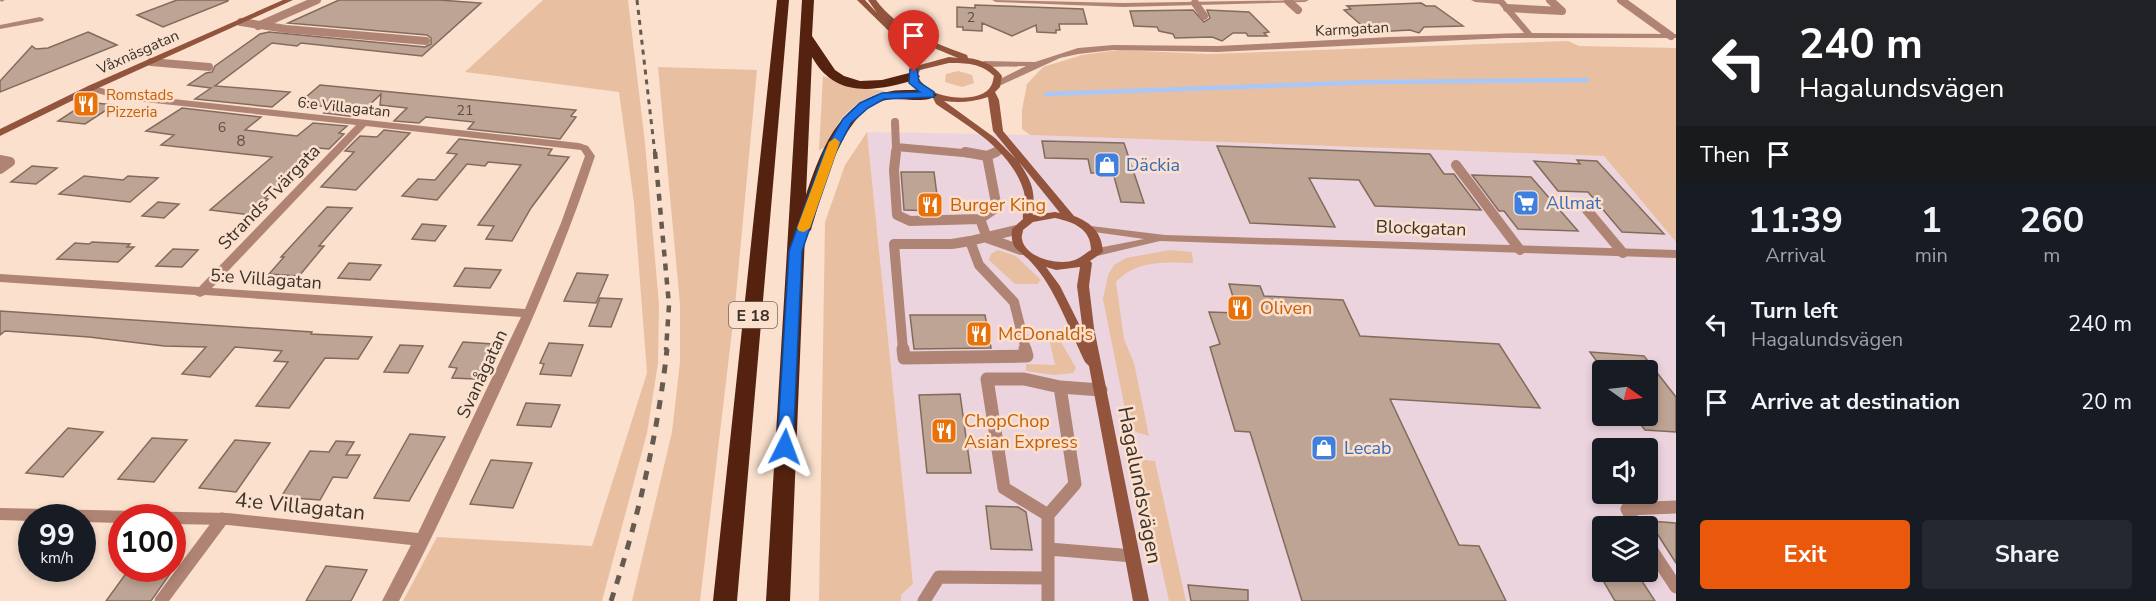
<!DOCTYPE html>
<html lang="en">
<head>
<meta charset="utf-8">
<style>
  body { margin:0; font-family:"Nunito Sans",sans-serif; background:#242831; color:#f1f3f6; height:100vh; display:flex; flex-direction:column; font-size:22px; white-space:nowrap }
  * { box-sizing:border-box; margin:0 }
  p { font-size:20px; color:#9ea1a6 }
  .icon { flex:none; width:33px; height:33px; fill:none; stroke:currentColor; stroke-width:2; stroke-linecap:round; stroke-linejoin:round }
  .map { position:relative; flex:1; overflow:hidden }
  .panel { display:flex; flex-direction:column; background:#171b24; width:480px }
  .panel>* { flex:none }
  .guide { background:#202124; color:#fff; overflow:hidden }
  .needle { width:39px; rotate:104deg }
  .controls { position:absolute; left:1592px; top:360px; display:grid; gap:12px }
  .controls a { display:grid; place-items:center; width:66px; height:66px; border-radius:6px; background:#171b24; box-shadow:0 3px 9px #0003; font-size:30px }
  .speed { position:absolute; left:18px; top:504px; display:flex; gap:12px; font-size:30px; font-weight:700; text-align:center }
  .speed>* { display:grid; place-content:center; width:78px; height:78px; border-radius:50%; background:#171b24; box-shadow:0 3px 9px #0003; line-height:1 }
  .speed small { font-size:15px; font-weight:400 }
  .speed .limit { border:9px solid #d22; background:#fff; color:#111 }
  .pin { position:absolute; display:grid; place-items:center; width:51px; height:51px; color:#fff; margin:-62px -26px; border-radius:50% 50% 50% 0; rotate:-45deg; box-shadow:0 0 6px #0007 }
  .pin .icon { rotate:45deg }
  .me { position:absolute; width:66px; margin:-33px; rotate:3deg; stroke-linejoin:round; filter:drop-shadow(0 0 4px #0008) }
  .turn { display:flex; align-items:center; gap:21px; height:126px; padding:0 24px; font-size:27px }
  .turn .icon { width:78px; height:78px; stroke-width:2.5 }
  .turn b { display:block; font-size:42px; line-height:51px }
  .then { display:flex; align-items:center; height:57px; padding:0 24px; background:#0003; gap:12px; font-size:22px }
  .eta { display:flex; justify-content:space-evenly; align-items:center; height:102px; text-align:center }
  .eta b { font-size:36px; font-weight:700; line-height:42px }
  .action { display:flex; gap:12px; margin-top:auto; padding:12px 24px }
  .action a { flex:1; height:69px; border-radius:6px; background:#ea580c; color:#fff; font-size:24px; font-weight:700; line-height:69px; text-align:center }
  .action a+a { background:#242831; color:#f1f3f6 }
  ul { padding:0; list-style:none }
  li { display:flex; align-items:center; gap:18px; height:78px; padding:0 24px }
  li div { flex:1 }
  li b { display:block; font-size:22px }
  li em { font-style:normal }
  main { display:flex; flex:1; min-height:0 }
  .map>svg:first-child { display:block }
</style>
</head>
<body>
<main>
<div class="map">
<svg width="1676" height="601" viewBox="0 0 1676 601">
  <rect width="100%" height="100%" fill="#fae0cd"/>
  <!-- industrial -->
  <path fill="#ecd4de" fill-rule="evenodd" d="M867,132L1030,135L1604,156L1676,242V601H901L900,596L913,584ZM1602,370H1647V416H1602ZM1602,448H1647V494H1602ZM1602,526H1647V572H1602Z"/>
  <!-- green -->
  <path fill="#e8bfa1" d="M543,0H628L645,143L659,305L658,363L647,433L602,601H403L437,537L592,546L647,373L634,203L619,92L465,72Z
    M1568,41L1579,46L1676,48V242L1604,156L1030,135L1022,129V110L1027,84L1043,67L1082,55L1119,50L1208,54Z
    M658,67L757,70L735,306L700,601H632L672,432L680,362V304Z
    M958,71L972,75L974,83L962,87L945,82L946,74Z
    M823,76L851,87L886,91C852,102 840,115 826,147L819,150Z
    M867,132L913,584L901,595V601H819L825,222L845,165Z
    M998,250L1016,256L1041,280L1037,284H1015L989,260L991,254Z
    M1170,250L1192,252L1193,263C1165,262 1136,260 1116,282L1124,339L1134,363L1149,436L1136,432L1128,424L1103,299L1108,275L1114,265L1126,258Z
    M1050,342H1061L1076,368L1073,373L1053,375L1026,371V364L1055,365Z
    M1144,460L1155,461L1186,601H1169L1139,466Z"/>
  <g fill="none" stroke-linecap="round" stroke-linejoin="round">
    <!-- stream -->
    <path stroke="#aac8f6" stroke-width="4.5" d="M1046,94L1375,82L1587,80"/>
  </g>
  <!-- building -->
  <path fill="#bea494" stroke="#836b5c" stroke-width="1.5" d="M177,0H228V1L163,27L137,15Z
    M339,0H439L481,3L422,56L301,43L297,46L272,43L215,86L290,92L272,107L195,99L211,88L188,85L206,73L212,72L215,66L260,34L269,32L425,47L431,44V38L427,35L288,23Z
    M1421,3L1426,6H1435L1463,26L1424,27L1419,33L1410,30L1374,32L1360,24L1344,10L1351,9L1347,6Z
    M975,5L1083,9L1087,24H1059L1060,30H1056V33L1037,32L1036,25L1012,36L982,23V31L963,30V27H957V7L975,8Z
    M1193,10L1204,22L1210,18L1207,10L1249,12L1269,32L1264,33L1267,36H1248L1246,33H1233L1222,41L1212,37L1175,38L1173,34L1159,31L1157,27L1134,26L1130,11Z
    M88,32L117,45L0,92V81L32,46L36,49L48,48Z
    M320,85L576,110L571,116L576,117L560,139L468,129L474,122L426,117L419,123L394,121L407,108L380,105L381,94L357,117L324,113L331,107L298,104Z
    M87,102L114,105L85,124L58,121Z
    M182,108L261,117L245,130L297,136L313,123L347,126L339,133L344,134L329,149L318,148L265,198L268,199L251,215L210,210L272,157L161,145L174,135L146,131Z
    M384,130L410,133L356,190L321,187L354,152L345,151L360,136L377,137Z
    M459,139L552,149L548,155L569,157L531,208L512,241L486,239L494,226L478,225L521,165L488,162L485,166L467,164L437,200L402,196L418,179L435,180L457,154L447,153Z
    M1042,141L1124,143L1144,203L1121,202L1113,173H1091L1088,159L1045,158Z
    M1217,146L1430,154L1444,174H1454L1481,210L1375,206L1359,180L1309,178L1335,227L1250,223Z
    M1577,160L1597,161L1664,234L1622,232L1588,192L1558,191L1534,161L1580,164Z
    M32,166L57,168L36,184L11,182Z
    M901,172H934L939,211L904,210Z
    M1472,175L1531,177L1578,231L1518,229L1504,211H1499Z
    M84,176L123,180L128,176L158,178L130,202L59,194Z
    M158,202L179,204L164,218L142,216Z
    M327,207L352,208L319,246H324L299,276L269,274L284,257H281Z
    M422,224L446,226L435,241L412,239Z
    M92,242L130,244L127,247H134L118,262L57,259L75,243L89,244Z
    M173,249L198,250L182,267L156,266Z
    M349,263L381,265L370,280L338,278Z
    M465,268L501,270L490,288L454,286Z
    M577,273L608,275L596,303L564,301Z
    M1229,284L1260,286L1264,296L1343,300L1360,336L1499,344L1540,408L1390,399L1459,545L1479,546L1506,601H1302L1250,432L1235,431L1210,347L1220,344L1209,312L1238,313Z
    M600,298L622,299L611,327L589,326Z
    M0,311L312,332L311,334L372,337L358,359L325,358L289,408L256,406L288,362L274,361L282,351L235,347L210,377L182,374L206,347L164,346L89,337L5,331L0,335Z
    M910,315H985L991,348L914,349Z
    M463,342L493,344L475,379L452,378L457,368L449,367Z
    M549,343L583,345L571,376L540,374L544,364L540,363Z
    M400,345L423,346L408,373L384,372Z
    M1590,352L1644,356L1676,397V432L1645,430L1634,416H1647V370H1603Z
    M960,394L971,473H927L919,395Z
    M526,403L560,405L551,427L517,425Z
    M68,428L103,432L63,477L26,473Z
    M410,434L445,437L409,501L374,498Z
    M152,438L187,440L154,482L118,479Z
    M235,440L270,443L236,492L199,488Z
    M336,441L354,442L346,455H360L347,478L333,477L320,500L281,497L310,451L329,452Z
    M491,460L532,463L513,508L470,504Z
    M986,506L1018,507L1026,512L1032,550L991,549Z
    M1649,521L1676,523V563Z
    M326,566L367,570L351,601H306Z
    M130,568H174L151,601H106Z
    M1598,572H1636L1655,601H1615Z
    M1188,585L1248,590V601H1191Z"/>
  <g fill="none" stroke-linecap="round" stroke-linejoin="round">
    <!-- lane-far2 -->
    <path stroke="#b08474" stroke-width="8" d="M1621,0L1671,36
      M1288,1L1298,10
      M1195,3L1204,16
      M1507,8L1562,11L1550,0
      M241,22L286,29L426,41
      M258,26L317,0
      M151,62L209,67
      M895,122L896,147
      M895,154L896,147L974,154
      M992,154L1001,150"/>
    <!-- lane-far1 -->
    <path stroke="#b08474" stroke-width="10" d="M896,152L894,170L897,215L910,221L980,219
      M965,152L987,156
      M996,152L987,156L996,203L993,210L980,219L987,238L1021,250
      M0,160L10,162L0,169
      M1456,165L1520,250
      M1582,204L1623,253
      M970,241L979,265L1014,302L1026,350
      M970,241L1016,230
      M903,350L894,244H952L970,241"/>
    <!-- lane -->
    <path stroke="#b08474" stroke-width="13" d="M903,349L904,358L1027,356L1025,349
      M1048,515L1075,484L1060,387L1101,390
      M1636,526L1627,509L1676,507
      M1647,543L1676,587
      M1049,549L1133,556
      M161,601L222,519
      M924,601L939,577L1045,578
      M1048,601V515L1004,488L987,379H1024L1060,387"/>
    <!-- street -->
    <path fill="#b08474" fill-rule="evenodd" d="M0,0H5L1,2Z
      M992,0L1123,3L1309,0L1305,2L1123,7L996,2Z
      M1471,0H1504L1532,33L1676,34V38H1504L1218,52L1113,50L1078,54L1060,58L999,86L995,83L996,81L1026,66L984,67L980,64L984,61L1035,62L1078,48L1113,45L1218,46L1390,37L1524,33L1499,4L1475,2Z
      M40,17L44,19L43,21L0,29V25Z
      M91,85L118,93L579,143L588,146L595,156C565,246 528,331 488,417C459,480 431,541 399,601H382L411,545L228,525L172,524V518H122V523L82,522V518H32V521L0,520V508L228,513L418,533L521,317L205,295L200,297L195,295L0,282V274L199,287L356,125L117,99L88,90V86ZM366,126L581,150L585,156L561,223L525,309L212,288Z
      M1091,226L1165,235L1676,250V258L1160,241L1097,256L1093,255L1091,252L1093,249L1144,239L1087,231L1086,229L1087,227Z"/>
    <!-- secondary -->
    <path fill="#92543d" fill-rule="evenodd" d="M283,0H293L94,90L0,136V129L88,86Z
      M857,0H865L877,13L868,0H876C898,30 933,42 967,55L968,58C982,60 993,64 1002,76L1000,87L995,92L999,100L1003,131L1074,216C1092,223 1102,233 1103,252L1090,261L1092,263L1089,286L1094,328L1149,601H1133L1089,366L1085,362C1070,331 1055,287 1031,262C1019,249 1010,251 1012,229L1023,219C1022,210 1026,201 1024,192C1012,150 969,127 936,104L933,98L916,88L909,76L913,68L910,58L899,41ZM894,27L922,43L958,58L949,57L920,65L912,46ZM949,63C966,63 981,63 994,76C993,79 993,83 991,86C982,102 948,99 934,92C926,88 922,83 917,76L920,70ZM988,97L993,131L1016,159L995,138L944,101C960,103 973,102 988,97ZM1019,162L1060,213L1055,212L1033,215C1035,190 1033,184 1019,162ZM1055,218C1074,222 1091,229 1091,250C1086,253 1080,258 1075,260C1059,266 1025,258 1022,239C1021,236 1023,233 1023,230L1033,222ZM1046,267L1056,270L1080,267L1077,286L1083,332L1060,286Z"/>
    <!-- highway -->
    <path fill="#54220f" fill-rule="evenodd" d="M777,0H789L737,601H713Z
      M802,0H814L812,36L835,70L844,76L860,81L882,80L913,72L920,76L918,79C877,91 836,100 812,57L806,195C823,144 844,90 906,90C916,90 930,88 937,95C928,104 904,98 892,99C841,104 824,190 811,230L805,235L790,601H766Z"/>
    <!-- rail-far2 -->
    <path stroke="#675a50" stroke-width="3" stroke-dasharray="5 5" stroke-linecap="butt" d="M637,0L655,154"/>
    <!-- rail-far1 -->
    <path stroke="#675a50" stroke-width="4.5" stroke-dasharray="7 7" stroke-linecap="butt" d="M655,152L669,305L666,350"/>
    <!-- rail -->
    <path stroke="#675a50" stroke-width="5" stroke-dasharray="9 9" stroke-linecap="butt" d="M611,601C638,520 658,433 667,349"/>
  </g>
  <!-- route -->
  <path fill="#1a73e8" stroke="#114b97" stroke-width="1.5" d="M910,69H917L919,82L934,92V97L884,99L868,108L851,123L836,152L802,251L793,447L791,451L785,453L780,451L777,447L789,251L824,152L843,119L860,103L882,93L920,92L909,83Z"/>
  <!-- slow -->
  <path fill="#f59e0b" d="M835,138L840,142L810,228L804,232L799,231L797,228L829,142Z"/>
  <!-- icons -->
  <defs>
    <g id="restaurant-square" transform="scale(1.35)"><rect x="-9" y="-9" width="18" height="18" rx="4" fill="#e8710a" stroke="#fae0cd"/><path d="M-5-6h1v4h1v-4h1v4h1v-4h1v5L-1.5 .5V6h-2V.5L-5-1ZM5-6V6H3V1.5H1.5Q1.5-4 5-6Z" fill="#fff"/></g>
    <g id="shop-square" transform="scale(1.35)"><rect x="-9" y="-9" width="18" height="18" rx="4" fill="#3f7fe0" stroke="#fae0cd"/><path d="M-5-2.5h2.3a2.7 3.5 0 0 1 5.4 0H5L5.5 6h-11ZM-1.5-2.5h3a1.5 2.3 0 0 0-3 0Z" fill="#fff"/></g>
    <g id="supermarket-square" transform="scale(1.35)"><rect x="-9" y="-9" width="18" height="18" rx="4" fill="#3f7fe0" stroke="#fae0cd"/><path d="M-6-5.5h2.5l.6 2H6L4.5 2H-2.5L-4.4-4H-6ZM-1.5 3.2a1.3 1.3 0 1 0 .1 0ZM3 3.2a1.3 1.3 0 1 0 .1 0Z" fill="#fff"/></g>
  </defs>
  <g fill-rule="evenodd">
    <use href="#restaurant-square" x="86" y="104"/>
    <use href="#shop-square" x="1107" y="165"/>
    <use href="#supermarket-square" x="1526" y="203"/>
    <use href="#restaurant-square" x="930" y="205"/>
    <use href="#restaurant-square" x="1240" y="308"/>
    <use href="#restaurant-square" x="979" y="334"/>
    <use href="#restaurant-square" x="944" y="431"/>
    <use href="#shop-square" x="1324" y="448"/>
  </g>
  <g text-anchor="middle" stroke-width="5" stroke-linejoin="round" paint-order="stroke">
    <!-- far-number labels -->
    <g font-size="14" fill="#5c4e44">
      <text x="971" y="22">2</text>
      <text x="465" y="115">21</text>
      <text x="222" y="132">6</text>
    </g>
    <!-- far-street labels -->
    <g font-size="15" fill="#3b322a" stroke="#fae0cd">
      <text transform="translate(1352 29) rotate(-3)" y="5">Karmgatan</text>
      <text transform="translate(138 52) rotate(-24)" y="5">Våxnäsgatan</text>
      <text transform="translate(344 107) rotate(6)" y="5">6:e Villagatan</text>
    </g>
    <!-- far-food labels -->
    <g font-size="15" fill="#c56008" stroke="#fae0cd" text-anchor="start">
      <text x="106" y="100">Romstads<tspan x="106" dy="17">Pizzeria</tspan></text>
    </g>
    <!-- number labels -->
    <g font-size="15" fill="#5c4e44">
      <text x="241" y="146">8</text>
    </g>
    <!-- shield labels -->
    <rect fill="#fae0cd" stroke="#74665b" stroke-width="1.5" x="729" y="302" width="48" height="26" rx="4.5"/>
    <g font-size="16" font-weight="bold" fill="#3b322a">
      <text x="753" y="321">E 18</text>
    </g>
    <!-- shop labels -->
    <g font-size="18" fill="#366cbe" stroke="#fae0cd" text-anchor="start">
      <text x="1126" y="171">Däckia</text>
      <text x="1546" y="209">Allmat</text>
      <text x="1344" y="454">Lecab</text>
    </g>
    <!-- street labels -->
    <g font-size="18" fill="#3b322a" stroke="#fae0cd">
      <text transform="translate(269 197) rotate(-46)" y="6">Strands Tvärgata</text>
      <text transform="translate(1421 228) rotate(2)" y="6">Blockgatan</text>
      <text transform="translate(266 279) rotate(4)" y="6">5:e Villagatan</text>
      <text transform="translate(482 374) rotate(-65)" y="6">Svanågatan</text>
    </g>
    <!-- food labels -->
    <g font-size="18" fill="#c56008" stroke="#fae0cd" text-anchor="start">
      <text x="950" y="211">Burger King</text>
      <text x="1260" y="314">Oliven</text>
      <text x="998" y="340">McDonald's</text>
      <text x="964" y="427">ChopChop<tspan x="964" dy="21">Asian Express</tspan></text>
    </g>
    <!-- near-street labels -->
    <g font-size="21" fill="#3b322a" stroke="#fae0cd">
      <text transform="translate(1140 485) rotate(79)" y="7">Hagalundsvägen</text>
      <text transform="translate(300 506) rotate(6)" y="7">4:e Villagatan</text>
    </g>
  </g>
</svg>
<div class="controls">
<a><svg class="needle" viewBox="-14 -14 28 28"><path d="M0-13l5 13h-10z" fill="#e53935"/><path d="M0 13l5-13h-10z" fill="#9ea1a6"/></svg></a>
<a><svg class="icon" aria-label="sound" viewBox="0 0 24 24"><path d="M4 9h4l5-4v14l-5-4H4zM17 9q2 3 0 6"/></svg></a>
<a><svg class="icon" aria-label="layers" viewBox="0 0 24 24"><path d="M12 4l9 5-9 5-9-5zM3 14l9 5 9-5"/></svg></a>
</div>
<div class="speed"><div>99<small>km/h</small></div><div class="limit">100</div></div>
<div class="pin" style="left:914px;top:72px;background:#d93025"><svg class="icon" aria-label="arrive" viewBox="0 0 24 24"><path d="M6 21V4h12l-3 4 3 4H6"/></svg></div>
<svg class="me" style="left:785px;top:447px" viewBox="-20 -20 40 40"><path d="M0-17L14 15 0 8-14 15z" fill="#1a73e8" stroke="#fff" stroke-width="4"/></svg>
</div>
<section class="panel">
<div class="guide">
<div class="turn"><svg class="icon" aria-label="left" viewBox="0 0 24 24"><path d="M17 20v-9H6M10 6l-5 5 5 5"/></svg><div><b>240 m</b>Hagalundsvägen</div></div>
<div class="then">Then<svg class="icon" aria-label="arrive" viewBox="0 0 24 24"><path d="M6 21V4h12l-3 4 3 4H6"/></svg></div>
</div>
<div class="eta">
<div><b>11:39</b><p>Arrival</p></div>
<div><b>1</b><p>min</p></div>
<div><b>260</b><p>m</p></div>
</div>
<ul>
<li><svg class="icon" aria-label="left" viewBox="0 0 24 24"><path d="M17 20v-9H6M10 6l-5 5 5 5"/></svg><div><b>Turn left</b><p>Hagalundsvägen</p></div><em>240 m</em></li>
<li><svg class="icon" aria-label="arrive" viewBox="0 0 24 24"><path d="M6 21V4h12l-3 4 3 4H6"/></svg><div><b>Arrive at destination</b></div><em>20 m</em></li>
</ul>
<div class="action"><a>Exit</a><a>Share</a></div>
</section>
</main>
</body>
</html>
